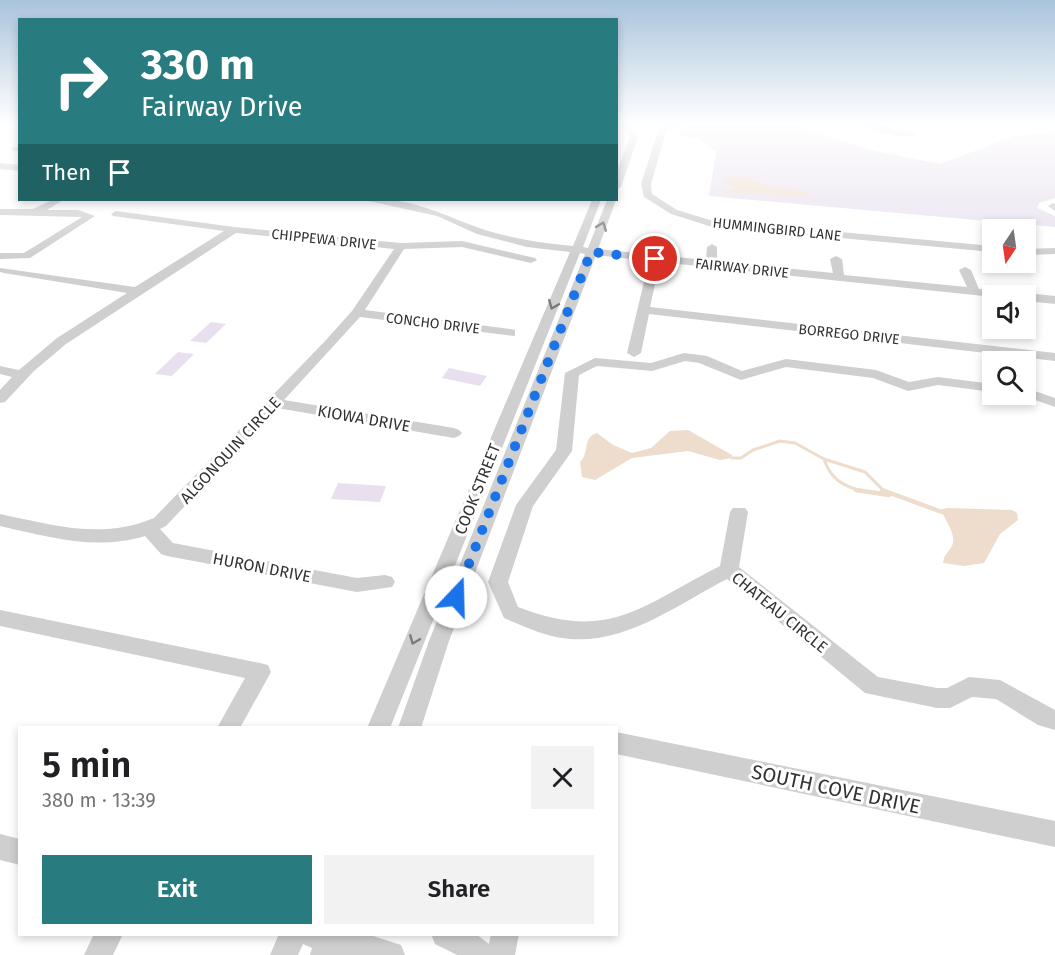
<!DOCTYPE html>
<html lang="en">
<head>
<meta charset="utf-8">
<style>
  body { margin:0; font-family:"Fira Sans",sans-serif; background:#f2f2f2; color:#202124; height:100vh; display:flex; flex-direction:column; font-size:22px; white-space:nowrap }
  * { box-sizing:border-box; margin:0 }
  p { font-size:20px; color:#757577 }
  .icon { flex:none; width:33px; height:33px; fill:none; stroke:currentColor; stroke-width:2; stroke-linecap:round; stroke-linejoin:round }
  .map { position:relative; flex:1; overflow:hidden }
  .panel { position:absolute; left:18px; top:726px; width:600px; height:210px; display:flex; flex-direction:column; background:#fff; border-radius:0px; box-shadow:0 3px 9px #0003 }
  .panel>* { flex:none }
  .guide { position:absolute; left:18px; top:18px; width:600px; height:183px; border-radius:0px; box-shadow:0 3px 9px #0003; background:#287b7e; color:#fff; overflow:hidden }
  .needle { width:39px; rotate:193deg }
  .buttons { position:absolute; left:982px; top:219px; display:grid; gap:12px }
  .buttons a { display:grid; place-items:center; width:54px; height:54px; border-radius:0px; background:#fff; box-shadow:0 3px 9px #0003; font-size:30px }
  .pin { position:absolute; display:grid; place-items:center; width:51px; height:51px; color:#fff; margin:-26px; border:3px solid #fff; border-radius:50%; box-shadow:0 2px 6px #0007 }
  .me { position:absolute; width:66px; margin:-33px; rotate:21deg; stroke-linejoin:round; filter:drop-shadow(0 0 4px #0008) }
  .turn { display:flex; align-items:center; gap:21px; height:126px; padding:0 24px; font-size:27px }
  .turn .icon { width:78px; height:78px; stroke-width:2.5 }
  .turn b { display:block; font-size:42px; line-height:51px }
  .then { display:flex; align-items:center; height:57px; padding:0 24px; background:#0003; gap:12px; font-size:22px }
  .round { display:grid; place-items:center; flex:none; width:63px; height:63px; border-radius:0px; background:#f2f2f2 }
  .summary { display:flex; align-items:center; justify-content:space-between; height:102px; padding:0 24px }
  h1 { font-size:36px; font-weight:600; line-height:45px }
  .button { display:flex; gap:12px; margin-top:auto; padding:12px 24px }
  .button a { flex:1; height:69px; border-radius:0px; background:#287b7e; color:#fff; font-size:24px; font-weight:600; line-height:69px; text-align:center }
  .button a+a { background:#f2f2f2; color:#202124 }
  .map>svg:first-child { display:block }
</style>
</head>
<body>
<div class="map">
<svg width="1055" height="955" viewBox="0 0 1055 955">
  <rect width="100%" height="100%" fill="#fff"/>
  <!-- green -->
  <path fill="#e8e0ee" d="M689,124H793L870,150L940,164L1015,136L1055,132V198L1039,203L1037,208L1055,216V227L709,196L716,152L699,138L677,136Z
    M211,322L226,324L206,343L190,341Z
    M178,352L194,354L172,376L155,374Z
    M449,368L487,376L480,386L442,378Z
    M338,483L386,486L380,502L331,499Z"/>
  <!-- water -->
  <path fill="#eedccc" d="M734,176C750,177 758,184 770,187C785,190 800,187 812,196L725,193L724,191L736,188L724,182L726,178Z
    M688,430L732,455V458L720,460L688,451L632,458L595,480L582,477L580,462C590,453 582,437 597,433L613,445L632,453L651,448L670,431Z
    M948,508L1012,510L1017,513L1018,520L1000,534L984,563L964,566L943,563C944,554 948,553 952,546C957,535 946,522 942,512V509Z"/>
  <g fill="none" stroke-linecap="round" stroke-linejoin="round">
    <!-- stream-far1 -->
    <path stroke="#eedccc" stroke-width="3" d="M732,458H741L753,450L780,441L795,443L824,459L865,472L884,491
      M824,459C830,478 842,486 862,491"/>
    <!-- stream -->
    <path stroke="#eedccc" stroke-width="4.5" d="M856,490L889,495
      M882,490L942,512"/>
    <!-- minor -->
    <path fill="#cfcfcf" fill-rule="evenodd" d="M621,124H629L638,137L621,187L616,190V173L630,137Z
      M668,124H678L666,132L651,184L652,194L677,210L710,220L993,246V252L709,226L671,214L644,197L641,184L658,131Z
      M864,124H876L917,134C904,141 876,132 864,124Z
      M12,147H20V151H12Z
      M0,163L20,165V171L0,169Z
      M52,200H63L47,210H78L95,216L30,258L0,259V253H24L82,217L0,215V209H33Z
      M364,200C409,195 444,216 485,230C514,239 543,243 573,246L592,200H601L583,247L588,248L607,200H616L598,249L706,260L707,247L712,244L717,247V261L833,273L830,259L836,256L842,259L844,275L967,287L959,270L965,267L971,270L979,289L1014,292L1020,296L993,297L660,262L650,307L1055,353V361L649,314L641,353L634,357L627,353L649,261L596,255L449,641L421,728H398L429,641L585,254L580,253L390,728H367L570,252L527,247L477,234L437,216Z
      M1053,203L1055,204V211L1048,206Z
      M116,211L234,227L401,243L462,241L535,258L537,260L531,263L462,247L404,249L365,310L510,329L515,330V336L360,317L284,400L454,428L459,430L462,433L459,436L454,438L277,408L166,526L160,529L173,543L357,578L385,575L392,577L395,582L392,587L357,592L167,556L161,554L145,536C95,551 49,537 0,526V514C53,525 102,540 154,518L326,340L352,311L394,249L236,233L66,344L34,371L5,402L0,403V390L12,377L0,374V366L19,370L57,338L127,293L4,273L0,272V268L135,287L224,231L113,216L111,214Z
      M1055,248V254L1026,255V249Z
      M1026,293L1055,296V304L1026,301V296H1021Z
      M684,353L707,356L742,371L786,359L876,370L909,382L938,377L993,384V392L938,385L908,391L873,378L786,367L741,380L699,363L685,361L652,371L597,366L579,375L572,451L533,506L508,582L518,607C610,643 642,605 720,566L730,512L733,508H745L748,512L739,567L878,677L937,688H947L969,677L1000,680L1055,710V730L1038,725L996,699L972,697L950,708H937L865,693L727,579C674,606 620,650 556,637C538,633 521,625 504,618L488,582L516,505L556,450L565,373L595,358L651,363Z
      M1026,388L1055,398V407L1021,395L1026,394Z
      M0,610L260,663L268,665L271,672L240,728H217L245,678L0,626Z
      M616,732L1055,821V847L616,754Z
      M0,834L20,839V865L0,860Z
      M94,934H123L113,955H84Z
      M279,934H367L401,945L405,955H310L312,948L303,944L298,955H270Z
      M431,934H476L489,944L491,934H519L515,955H457L435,944Z"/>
  </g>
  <!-- one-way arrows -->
  <defs><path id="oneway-chevron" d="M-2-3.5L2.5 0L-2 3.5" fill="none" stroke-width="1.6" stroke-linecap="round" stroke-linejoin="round" transform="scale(1.5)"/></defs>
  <g stroke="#797979">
    <use href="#oneway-chevron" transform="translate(602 226) rotate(-69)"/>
    <use href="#oneway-chevron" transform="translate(553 305) rotate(112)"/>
    <use href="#oneway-chevron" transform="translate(414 640) rotate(112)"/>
  </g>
  <!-- sky -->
  <linearGradient id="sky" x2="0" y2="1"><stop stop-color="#aac4dd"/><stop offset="0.48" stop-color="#fff"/><stop offset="1" stop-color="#fff" stop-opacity="0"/></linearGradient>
  <rect width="1055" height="258" fill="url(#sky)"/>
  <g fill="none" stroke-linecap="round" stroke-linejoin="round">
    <!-- route -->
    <path stroke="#1a73e8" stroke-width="10" stroke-dasharray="0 18" d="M456,597L591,252L655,259"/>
  </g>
  <g text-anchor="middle" stroke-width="6" stroke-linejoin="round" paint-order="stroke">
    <!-- far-street labels -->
    <g font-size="14" fill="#323232" stroke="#fff">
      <text transform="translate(777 229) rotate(6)" y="5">HUMMINGBIRD LANE</text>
      <text transform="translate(324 239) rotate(6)" y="5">CHIPPEWA DRIVE</text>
      <text transform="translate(742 268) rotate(6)" y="5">FAIRWAY DRIVE</text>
      <text transform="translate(433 323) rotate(7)" y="5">CONCHO DRIVE</text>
      <text transform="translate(849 334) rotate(6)" y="5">BORREGO DRIVE</text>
    </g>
    <!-- street labels -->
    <g font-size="16" fill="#323232" stroke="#fff">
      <text transform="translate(364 418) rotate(10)" y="6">KIOWA DRIVE</text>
      <text transform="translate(230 450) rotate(-47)" y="6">ALGONQUIN CIRCLE</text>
      <text transform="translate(477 489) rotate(-68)" y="6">COOK STREET</text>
      <text transform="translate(262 567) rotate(11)" y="6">HURON DRIVE</text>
      <text transform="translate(780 612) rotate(39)" y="6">CHATEAU CIRCLE</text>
    </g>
    <!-- near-street labels -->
    <g font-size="20" fill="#323232" stroke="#fff">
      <text transform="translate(836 789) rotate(12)" y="7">SOUTH COVE DRIVE</text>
    </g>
  </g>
</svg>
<div class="buttons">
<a><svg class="needle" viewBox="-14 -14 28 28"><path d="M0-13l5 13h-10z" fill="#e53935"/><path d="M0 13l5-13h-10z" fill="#757577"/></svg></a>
<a><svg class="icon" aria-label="sound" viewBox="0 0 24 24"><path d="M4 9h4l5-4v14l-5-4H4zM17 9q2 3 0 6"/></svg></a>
<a><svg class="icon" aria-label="search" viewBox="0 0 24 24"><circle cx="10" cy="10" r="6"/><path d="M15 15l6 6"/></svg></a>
</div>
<div class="pin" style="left:655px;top:259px;background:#d93025"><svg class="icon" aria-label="arrive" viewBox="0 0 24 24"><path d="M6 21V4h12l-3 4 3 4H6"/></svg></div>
<svg class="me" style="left:456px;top:597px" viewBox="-20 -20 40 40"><circle r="19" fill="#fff"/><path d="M0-13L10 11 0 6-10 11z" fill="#1a73e8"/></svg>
<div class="guide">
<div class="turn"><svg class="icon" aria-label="right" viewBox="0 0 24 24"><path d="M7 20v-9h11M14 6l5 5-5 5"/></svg><div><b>330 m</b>Fairway Drive</div></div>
<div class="then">Then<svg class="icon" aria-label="arrive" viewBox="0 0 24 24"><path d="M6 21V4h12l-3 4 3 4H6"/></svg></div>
</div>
<section class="panel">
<div class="summary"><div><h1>5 min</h1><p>380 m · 13:39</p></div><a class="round"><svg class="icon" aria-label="close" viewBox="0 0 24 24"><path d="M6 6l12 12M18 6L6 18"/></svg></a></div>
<div class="button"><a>Exit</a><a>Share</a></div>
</section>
</div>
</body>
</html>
